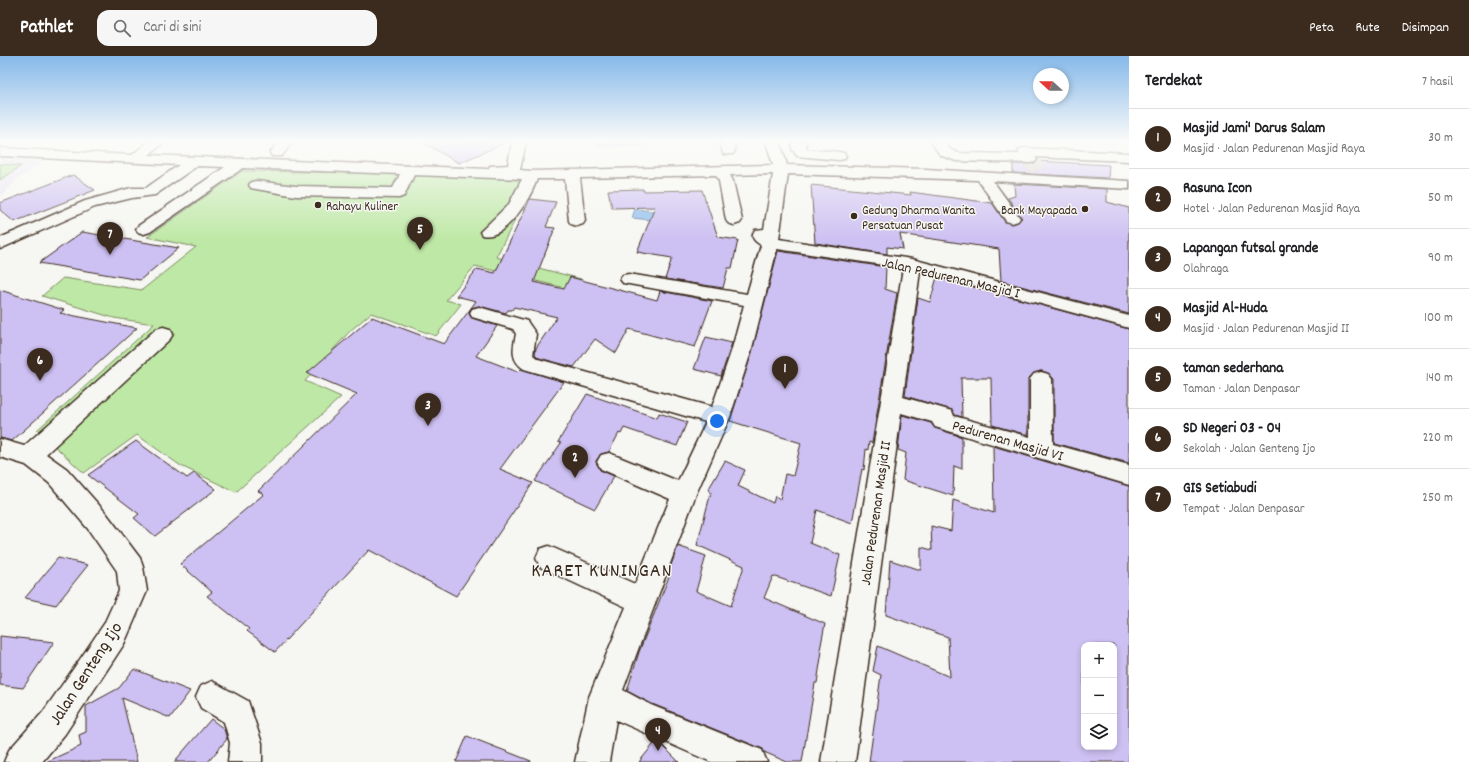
<!DOCTYPE html>
<html lang="id">
<head>
<meta charset="utf-8">
<style>
	body { margin:0; font-family:Dekko,sans-serif; background:#f6f6f6; color:#202124 }
	.controls { position:absolute; right:12px; bottom:12px; display:grid; overflow:hidden; border-radius:8px; box-shadow:0 2px 6px #0003 }
	.controls button { width:36px; height:36px; display:grid; place-items:center; padding:0; border:0; border-bottom:1px solid #e0e0e0; background:#fff; color:#202124; font:20px sans-serif }
	.compass { position:absolute; left:1033px; top:12px; width:36px; height:36px; border-radius:50%; background:#fff; box-shadow:0 2px 6px #0003; rotate:291deg }
	.you { position:absolute; left:717px; top:365px; width:14px; height:14px; margin:-10px; border:3px solid #fff; border-radius:50%; background:#1a73e8; box-shadow:0 0 0 6px #1a73e833 }
	.badge { display:grid; place-items:center; width:26px; height:26px; border-radius:50%; background:#3b2a1e; color:#fff; font-size:13px; font-weight:700 }
	.pin { position:absolute; translate:-50% -33px; filter:drop-shadow(0 1px 2px #0008) }
	.pin::after { content:''; position:absolute; top:21px; width:14px; height:12px; background:inherit; clip-path:polygon(0 0,100% 0,50% 100%) }
	.list { margin:0; padding:0; list-style:none }
	h2 { display:flex; justify-content:space-between; align-items:center; height:52px; margin:0; padding:0 16px; font-size:17px }
	h2 small { font-size:13px; font-weight:400; color:#757577 }
	.list li { display:grid; grid-template-columns:26px 1fr auto; gap:12px; align-items:center; box-sizing:border-box; height:60px; padding:0 16px; border-top:1px solid #e0e0e0 }
	.list b { display:block; font-size:15px; white-space:nowrap }
	.list p { margin:0; font-size:13px; white-space:nowrap; color:#757577 }
	.list em { font-size:13px; font-style:normal; color:#757577 }
	.icon { flex:none; width:22px; height:22px; fill:none; stroke:currentColor; stroke-width:2; stroke-linecap:round; stroke-linejoin:round }
	.map { position:relative; flex:none; width:1129px; height:706px; overflow:hidden }
	header { display:flex; align-items:center; gap:24px; box-sizing:border-box; height:56px; padding:0 20px; background:#3b2a1e; color:#fff }
	header strong { font-size:19px }
	nav { display:flex; gap:22px; margin-inline-start:auto; font-size:14px }
	.search { width:280px; height:36px; background:#f6f6f6; display:flex; align-items:center; gap:10px; box-sizing:border-box; padding:0 14px; border-radius:12px; color:#757577; font-size:15px }
	main { display:flex }
	aside { flex:1; background:#fff }
	.map>svg:first-child { display:block }
	.built { fill:#eae6f2 }
	.green { fill:#bee8a5; stroke:#7c8962 }
	.water { fill:#94c0ed; stroke:#70849a }
	.building { fill:#cdc0f2; stroke:#3b2a1e; fill-rule:evenodd }
	.lines { fill:none; stroke-linecap:round; stroke-linejoin:round }
	.minor-tunnel { stroke:#d1cdc8; stroke-width:15; stroke-dasharray:15 8; stroke-linecap:butt }
	.minor-casing { stroke:#3b2a1e; stroke-width:3 }
	.minor { fill:#f6f6f2; fill-rule:evenodd }
	.poi-dot { fill:#3b2a1e; stroke:#f6f6f2; stroke-width:1.5 }
	.labels { text-anchor:middle; stroke-width:3; stroke-linejoin:round; paint-order:stroke }
	.far-poi-label { font-size:13px; fill:#3b2a1e; stroke:#f6f6f2; text-anchor:start }
	.street-label { font-size:15px; fill:#3b2a1e; stroke:#f6f6f2 }
	.near-street-label { font-size:18px; fill:#3b2a1e; stroke:#f6f6f2 }
	.near-quarter-label { font-size:20px; letter-spacing:1px; fill:#3b2a1e; stroke:#f6f6f2 }
</style>
</head>
<body>
<header>
<strong>Pathlet</strong>
<div class="search"><svg class="icon" aria-label="search" viewBox="0 0 24 24"><circle cx="10" cy="10" r="6"/><path d="M15 15l6 6"/></svg>Cari di sini</div>
<nav><a>Peta</a><a>Rute</a><a>Disimpan</a></nav>
</header>
<main>
<div class="map">
<svg width="1129" height="706" viewBox="0 0 1129 706">
	<rect width="100%" height="100%" fill="#f6f6f2"/>
	<filter id="ink" filterUnits="userSpaceOnUse"><feTurbulence type="fractalNoise" baseFrequency=".025" numOctaves="2"/><feDisplacementMap in="SourceGraphic" scale="8" xChannelSelector="R" yChannelSelector="G"/><feConvolveMatrix kernelMatrix="1 2 1 2 8 2 1 2 1" color-interpolation-filters="sRGB"/></filter>
	<g filter="url(#ink)">
		<path class="built" d="M0,102L43,105L17,123L5,137L0,140Z"/>
		<path class="green" d="M0,108L21,110L0,124Z
			M242,115L529,120L513,168L496,201L581,223L573,234L475,210L446,244L461,248L436,280L371,257L350,275L305,325L341,341L236,436L181,410L137,379L84,417L37,374L154,268L114,262L42,240L63,222L142,234L196,191L147,181Z"/>
		<path class="water" d="M596,86H646V89L597,90Z
			M635,153L670,157L669,166L632,162Z"/>
		<path class="building" d="M422,86H507L459,107Z
			M1037,105L1109,109L1108,122L1013,117V108H1030Z
			M73,119L95,134L14,166L0,154V147Z
			M1014,128L1107,133V146L1129,152V258L1001,225L999,193L900,178L903,193L887,191V198L815,187L811,129L911,139L910,136L992,147L1005,166L1012,168L1018,166L1022,162L1008,142L1015,140Z
			M643,133V135L702,134L718,181L738,184L732,212H728L723,232L665,223L672,202L637,196L655,151L612,152L608,134Z
			M530,143L556,146L546,171L555,172L534,226L564,233L570,221L657,244L660,235L712,245L695,291L629,273L616,297L595,283L574,311L539,302L535,298L536,292L557,261L514,251L512,254H508L506,257L479,250L471,252L476,245L456,240L477,213L495,217Z
			M82,176L179,192L140,224L39,207Z
			M778,195L886,211L885,233L897,237L872,387L869,386L868,394L866,393L864,414L862,413L852,467L817,454L810,487L840,499L831,540L773,520L764,542L825,568L820,594L822,595L817,627H815L802,706H787L764,696L763,693L652,648L627,635L639,596L670,518L668,517L678,490L706,500L696,535L731,550L744,510L697,489L711,436L708,434L725,405L745,414L738,430L773,447L775,440L780,443L785,418L793,420L801,387L730,365L752,296Z
			M937,221L1129,273V407L1054,387V323L1048,317L1041,315L1034,317L1028,323V379L992,369L991,322H961L962,361L955,359L952,354L905,340L918,242L930,246Z
			M0,234L64,254L60,257L137,272L12,385L0,382Z
			M471,252L469,258L472,262L497,270L476,300L518,316L521,313L564,326L500,413L533,427L456,540L369,494L275,596L247,575L249,573L207,540L212,536L180,508L264,438L258,435L357,338L307,317L372,261L444,288Z
			M706,281L732,287L721,320L694,313Z
			M587,338L657,362L659,357L687,366L677,390L624,372L621,378L619,377L609,396L601,398L596,405L600,414L614,420L595,453L535,425L561,387L558,386Z
			M902,359L931,367L935,372L962,381V413L954,410L953,440L903,424L906,397L898,394Z
			M136,385L187,422L194,417L216,433L155,480L134,462L139,458L88,419Z
			M993,390L1129,430V706H869L881,619L873,615L878,590L950,621L948,581L886,559L890,504L921,514V491L932,494L931,470L951,475L953,444L994,457ZM1084,589H1114V691H1084Z
			M58,502L88,509L56,549L25,542Z
			M0,580L54,586L23,632L0,629Z
			M134,613L190,635L170,662L122,642L137,706H46L81,690L79,679L86,676V650L119,632Z
			M211,663L224,673L227,683L208,706H174Z
			M467,680L531,705V706H456Z
			M657,684L679,706H639Z"/>
		<g class="lines">
			<path class="minor-tunnel" d="M1030,103L1038,114"/>
			<g class="minor-casing">
				<path id="minor" d="M148,86H164L149,99L488,113L490,110L508,109L512,86H526L520,114L531,115L773,109L766,86H780L787,109L926,113L1129,125V133L993,125L1020,162L1018,165L1012,167L1006,165L978,124L788,118L779,183L912,203L1129,260V272L920,215L903,341L952,355L954,360L1030,381V323L1034,318L1041,316L1048,318L1052,323L1053,388L1129,409V429L935,371L932,366L901,357L855,706H821L903,212L777,193L751,296L730,361L696,438L623,634L651,649L762,694L767,706H711L616,664L609,706H575L589,641L626,551L540,511L536,502L540,493L549,490L635,528L670,443L601,413L597,406L601,399L609,397L678,425L706,366L524,313C510,304 513,292 516,278L513,273L472,261L470,257L472,253L479,251L527,265L536,278L533,299L538,303L712,351L731,296L744,249L629,228L623,227L620,223L623,219L629,218L747,238L761,189C754,185 750,181 755,174L764,173L773,118L730,119L733,125L742,164L740,167L734,169L728,167L726,164L719,125L716,119L580,122L585,165L583,168L577,170L571,168L569,165L565,123H537C531,142 505,185 482,179L480,176L509,148L522,123L414,119L404,140L399,142L296,140L256,133L251,132L249,129L251,126L256,125L296,130L393,132L400,118L243,112L150,176L144,178L138,176L136,173L138,170L225,111L197,110L155,139L132,142L95,151L0,193V182L85,145L131,132H146L179,109L0,100V92L132,99Z
					M278,86H292L282,100H272L270,97Z
					M720,86H734L735,95L733,98H723Z
					M792,86H806V93L839,96L844,97L846,100L844,103L839,104L797,100L792,93Z
					M931,86H945L950,93L958,97L1020,98L1018,96L1020,93L1025,92L1129,97V105L1035,101L1037,103L1035,106L1030,107L956,105L940,99Z
					M163,271L170,273L173,278L170,283L46,398L67,413L106,457L140,502L143,511L147,535L124,588L65,678L42,706H4L9,694L43,656L76,609L104,568L119,535L117,515L88,473L49,427L26,409L0,401V383L24,390L156,273Z
					M212,625L248,645L262,687V706H228L230,687L224,666L201,652L196,641L201,630Z"/>
			</g>
			<use href="#minor" class="minor"/>
		</g>
	</g>
	<linearGradient id="sky" x2="0" y2="1"><stop stop-color="#86b9ea"/><stop offset="0.46" stop-color="#fbfbf9"/><stop offset="1" stop-color="#fbfbf9" stop-opacity="0"/></linearGradient>
	<rect width="1129" height="185" fill="url(#sky)"/>
	<g class="poi-dot">
		<circle cx="318" cy="149" r="4"/>
		<circle cx="1085" cy="153" r="4"/>
		<circle cx="854" cy="160" r="4"/>
	</g>
	<g class="labels">
		<g class="far-poi-label">
			<text x="326" y="154">Rahayu Kuliner</text>
			<text x="862" y="158">Gedung Dharma Wanita<tspan x="862" dy="15">Persatuan Pusat</tspan></text>
			<text x="1077" y="158" text-anchor="end">Bank Mayapada</text>
		</g>
		<g class="street-label">
			<text transform="translate(951 221) rotate(13)" y="5">Jalan Pedurenan Masjid I</text>
			<text transform="translate(1008 384) rotate(16)" y="5">Pedurenan Masjid VI</text>
			<text transform="translate(875 457) rotate(-82)" y="5">Jalan Pedurenan Masjid II</text>
		</g>
		<g class="near-street-label">
			<text transform="translate(85 617) rotate(-57)" y="6">Jalan Genteng Ijo</text>
		</g>
		<g class="near-quarter-label">
			<text x="602" y="520">KARET KUNINGAN</text>
		</g>
	</g>
</svg>
<div class="controls">
<button>+</button>
<button>−</button>
<button><svg class="icon" aria-label="layers" viewBox="0 0 24 24"><path d="M12 4l9 5-9 5-9-5zM3 14l9 5 9-5"/></svg></button>
</div>
<svg class="compass" viewBox="-18 -18 36 36"><path d="M0-13l5 13h-10z" fill="#e53935"/><path d="M0 13l5-13h-10z" fill="#757577"/></svg>
<div class="you"></div>
<div class="pin badge" style="left:785px;top:333px">1</div>
<div class="pin badge" style="left:575px;top:422px">2</div>
<div class="pin badge" style="left:428px;top:370px">3</div>
<div class="pin badge" style="left:658px;top:695px">4</div>
<div class="pin badge" style="left:420px;top:194px">5</div>
<div class="pin badge" style="left:40px;top:325px">6</div>
<div class="pin badge" style="left:110px;top:199px">7</div>
</div>
<aside>
<h2>Terdekat<small>7 hasil</small></h2>
<ul class="list">
<li><span class="badge">1</span><div><b>Masjid Jami' Darus Salam</b><p>Masjid · Jalan Pedurenan Masjid Raya</p></div><em>30 m</em></li>
<li><span class="badge">2</span><div><b>Rasuna Icon</b><p>Hotel · Jalan Pedurenan Masjid Raya</p></div><em>50 m</em></li>
<li><span class="badge">3</span><div><b>Lapangan futsal grande</b><p>Olahraga</p></div><em>90 m</em></li>
<li><span class="badge">4</span><div><b>Masjid Al-Huda</b><p>Masjid · Jalan Pedurenan Masjid II</p></div><em>100 m</em></li>
<li><span class="badge">5</span><div><b>taman sederhana</b><p>Taman · Jalan Denpasar</p></div><em>140 m</em></li>
<li><span class="badge">6</span><div><b>SD Negeri 03 - 04</b><p>Sekolah · Jalan Genteng Ijo</p></div><em>220 m</em></li>
<li><span class="badge">7</span><div><b>GIS Setiabudi</b><p>Tempat · Jalan Denpasar</p></div><em>250 m</em></li>
</ul>
</aside>
</main>
</body>
</html>
